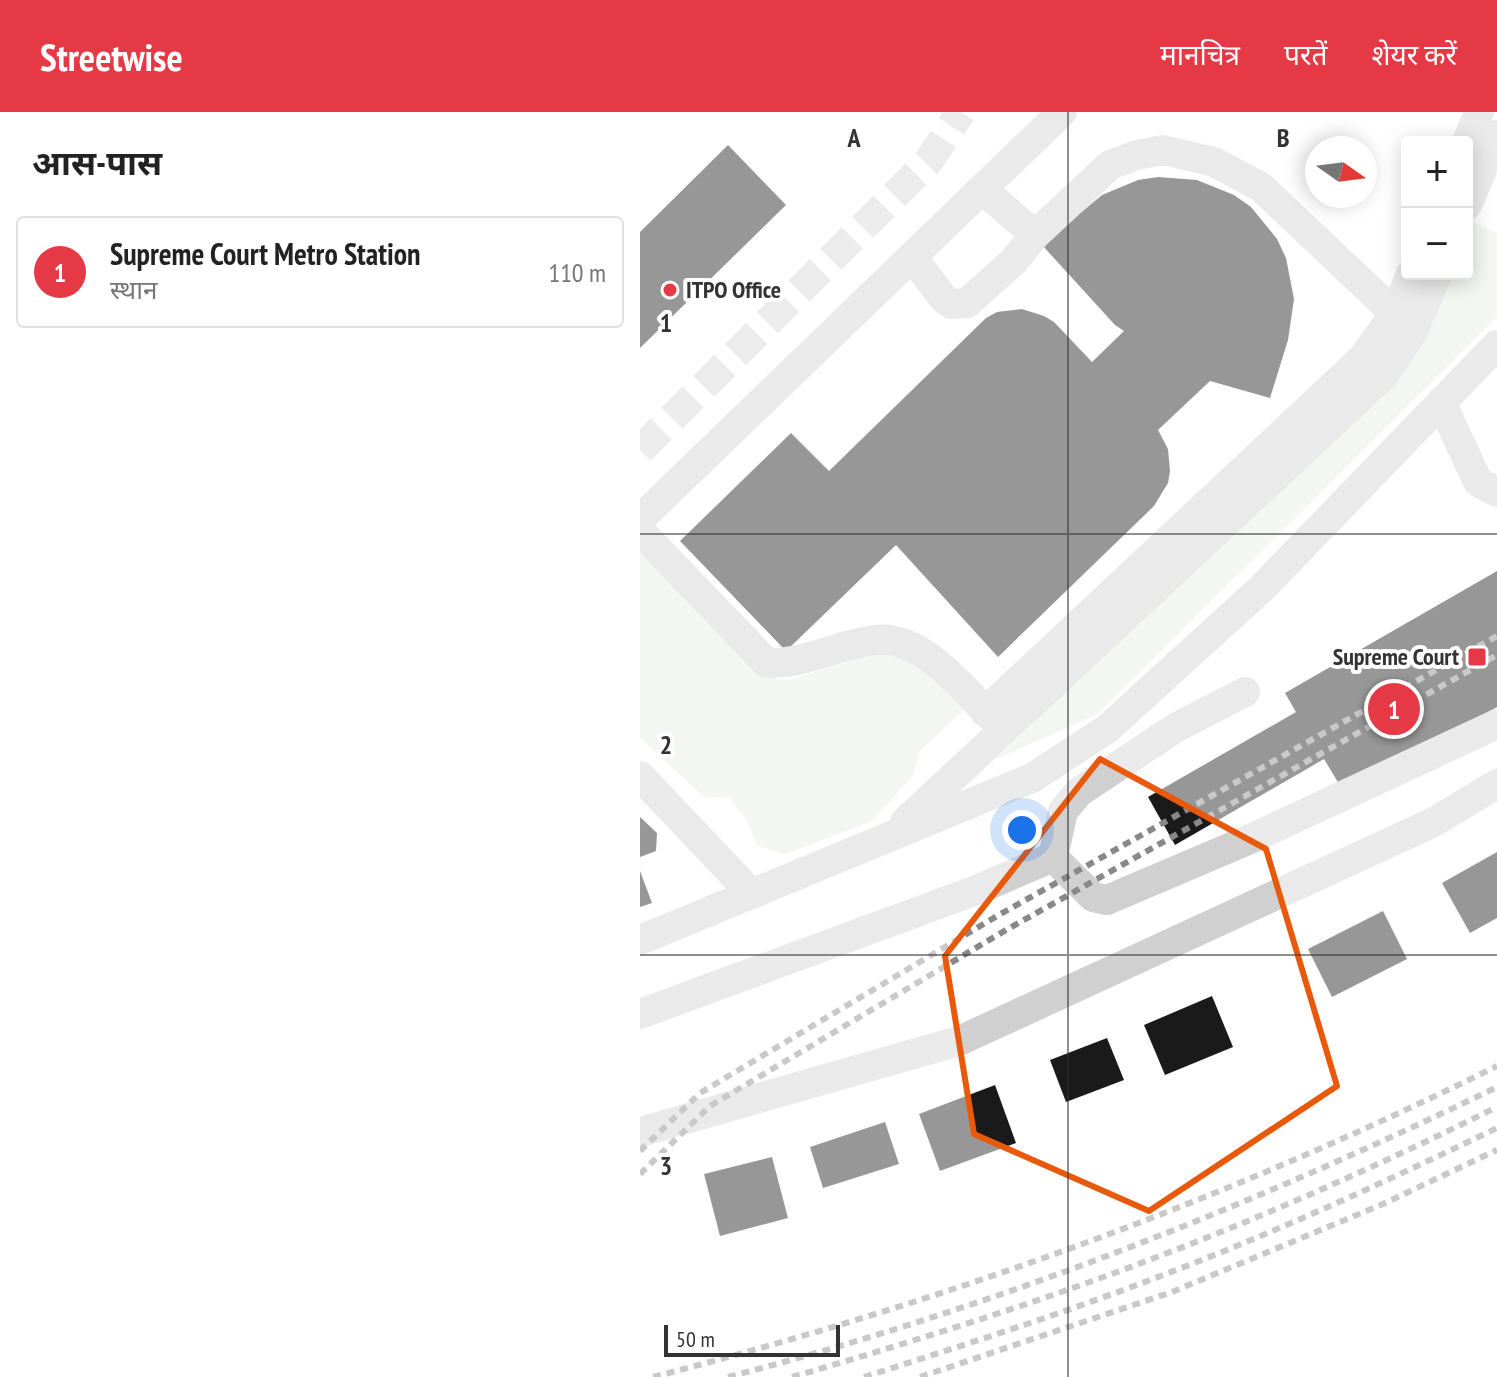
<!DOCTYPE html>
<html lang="hi">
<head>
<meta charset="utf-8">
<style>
	body { margin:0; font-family:"PT Sans Narrow","Noto Sans Devanagari",sans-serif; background:#f6f6f6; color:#222 }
	.controls { position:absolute; right:24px; top:24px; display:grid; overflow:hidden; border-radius:8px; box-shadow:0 4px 20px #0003 }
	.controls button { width:72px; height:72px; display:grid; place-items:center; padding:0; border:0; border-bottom:2px solid #e0e0e0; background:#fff; color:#222; font:40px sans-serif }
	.compass { position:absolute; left:665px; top:24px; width:72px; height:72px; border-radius:50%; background:#fff; box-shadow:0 4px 20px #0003; rotate:104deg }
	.scale { position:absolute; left:24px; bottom:20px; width:176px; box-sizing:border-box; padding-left:8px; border:4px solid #333; border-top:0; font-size:22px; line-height:28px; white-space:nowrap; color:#333; -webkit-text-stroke:6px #fff; paint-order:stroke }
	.you { position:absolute; left:382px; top:718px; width:28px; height:28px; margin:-20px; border:6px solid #fff; border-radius:50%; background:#1a73e8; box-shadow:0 0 0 12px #1a73e833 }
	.badge { display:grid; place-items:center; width:52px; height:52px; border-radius:50%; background:#e63946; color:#fff; font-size:26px; font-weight:700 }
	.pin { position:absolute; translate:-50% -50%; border:4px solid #fff; box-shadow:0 2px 8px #0006 }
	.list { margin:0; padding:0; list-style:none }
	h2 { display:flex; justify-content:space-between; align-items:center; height:104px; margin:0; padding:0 32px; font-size:34px }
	h2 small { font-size:26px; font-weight:400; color:#767676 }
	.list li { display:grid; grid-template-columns:52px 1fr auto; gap:24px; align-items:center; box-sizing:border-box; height:112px; margin:0 16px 16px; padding:0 16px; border:2px solid #e0e0e0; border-radius:8px }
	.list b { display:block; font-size:30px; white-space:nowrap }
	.list p { margin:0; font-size:26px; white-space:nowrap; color:#767676 }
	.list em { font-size:26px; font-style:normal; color:#767676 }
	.map { position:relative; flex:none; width:857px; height:1265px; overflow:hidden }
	header { display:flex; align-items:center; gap:48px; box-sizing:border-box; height:112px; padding:0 40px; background:#e63946; color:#fff }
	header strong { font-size:38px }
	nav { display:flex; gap:44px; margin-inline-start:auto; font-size:28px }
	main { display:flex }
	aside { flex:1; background:#fff }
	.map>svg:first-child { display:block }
	.green { fill:#e6ecdf }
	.building { fill:#1a1a1a }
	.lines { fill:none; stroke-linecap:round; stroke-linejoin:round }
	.minor-tunnel { stroke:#d6d6d6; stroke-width:30; stroke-dasharray:30 15; stroke-linecap:butt }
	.minor { stroke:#d0d0d0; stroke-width:30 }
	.rail { stroke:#888; stroke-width:6; stroke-dasharray:8 6; stroke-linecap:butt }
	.marked { fill:none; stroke:#e8590c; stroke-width:6; stroke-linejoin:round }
	.grid { fill:none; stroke:#333; stroke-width:2; stroke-opacity:0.55 }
	.poi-dot { fill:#e63946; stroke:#fff; stroke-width:3 }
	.labels { text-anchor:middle; stroke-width:8; stroke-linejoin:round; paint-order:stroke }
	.poi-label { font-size:24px; font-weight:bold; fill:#333; stroke:#fff; text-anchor:start }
	.grid-label { font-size:26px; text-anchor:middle; font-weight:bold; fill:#333; stroke:#fff; stroke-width:8; stroke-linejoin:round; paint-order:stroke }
</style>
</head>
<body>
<header>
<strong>Streetwise</strong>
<nav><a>मानचित्र</a><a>परतें</a><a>शेयर करें</a></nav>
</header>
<main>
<aside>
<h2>आस-पास<small></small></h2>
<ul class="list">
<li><span class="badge">1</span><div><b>Supreme Court Metro Station</b><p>स्थान</p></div><em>110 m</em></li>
</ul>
</aside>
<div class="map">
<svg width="857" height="1265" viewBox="0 0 857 1265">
	<rect width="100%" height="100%" fill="#fff"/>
	<path class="green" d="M833,110L857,121V205L458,602L356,647L770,248L810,162H827V124Z
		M0,440L121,564L149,568L248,538L263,541L326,596L280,639L272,665L232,709L144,743L117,733L106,707L89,685L65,686L0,626Z"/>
	<path class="building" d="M88,33L146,93L0,236V120Z
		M518,65L557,68L594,83L611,95L637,127L646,146L654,187L648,228L630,286L570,269L518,318L528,337L530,359L528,371L514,394L358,545L256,433L146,539L40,429L151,321L189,359L346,206L357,200L382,197L404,204L414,210L452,250L484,219L475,213L402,133L462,83L498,68Z
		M857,459V595L705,682L684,647L535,733L508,685L656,600L645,581Z
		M0,705L17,721L16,739L0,745Z
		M857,740V806L830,821L802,771Z
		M0,759L12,791L0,795Z
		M743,799L767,847L692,885L668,837Z
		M572,884L593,935L525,963L504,913Z
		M467,926L484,968L426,990L410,948Z
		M355,973L376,1031L300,1059L279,1002Z
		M245,1010L259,1052L183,1076L170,1035Z
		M132,1045L148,1106L80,1124L64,1062Z"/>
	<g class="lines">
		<path class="minor-tunnel" d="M0,338L288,50L321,0"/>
		<path class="minor" d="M827,30L839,0
			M827,93L857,23
			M395,123L470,53L497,43L523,38L574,50L621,75L768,214
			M272,145L304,187L312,192L327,191L374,149L395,123L342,77
			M801,290L838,370L857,380
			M0,407L422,0
			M0,419L127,551C167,552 198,532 236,528C284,522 329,584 360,614
			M345,600L723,246L755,201L771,162
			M0,664L112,782
			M265,710L744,263L773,219L797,162
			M413,745L453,785L467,788L608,728L857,612
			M413,745L423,699L439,680L537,615L605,580
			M0,828L392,666L467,617L621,477L857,233
			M0,902L334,779L413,745
			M0,1020L319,929L794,710L857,672"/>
		<path class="rail" d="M0,1039L60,981L357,804L857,524
			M0,1062L70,994L366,818L857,543
			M13,1265C305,1190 587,1088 857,954
			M88,1265C354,1196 610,1095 857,975
			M152,1265C275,1229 397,1191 517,1145C633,1101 746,1050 857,995
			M224,1265C324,1233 425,1201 523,1163C637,1120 747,1069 857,1016
			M280,1265L532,1180L743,1092L857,1038"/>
	</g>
	<path d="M0 0H857V1265H0ZM460,647L626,737L697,974L509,1099L334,1022L305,844Z" fill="#fff" fill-opacity=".55" fill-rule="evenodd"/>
	<path class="marked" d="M460,647L626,737L697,974L509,1099L334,1022L305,844Z"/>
	<path class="grid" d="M428,0V1265M0,422H857M0,843H857"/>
	<g class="poi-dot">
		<circle cx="30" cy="178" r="8"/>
		<rect x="827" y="535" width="20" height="20" rx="4"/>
	</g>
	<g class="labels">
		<g class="poi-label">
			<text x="46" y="186">ITPO Office</text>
			<text x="819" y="553" text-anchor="end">Supreme Court</text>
		</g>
	</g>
	<g class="grid-label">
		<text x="214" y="35">A</text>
		<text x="643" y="35">B</text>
		<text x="26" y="220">1</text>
		<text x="26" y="642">2</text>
		<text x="26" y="1063">3</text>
	</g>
</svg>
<div class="controls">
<button>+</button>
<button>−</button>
</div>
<svg class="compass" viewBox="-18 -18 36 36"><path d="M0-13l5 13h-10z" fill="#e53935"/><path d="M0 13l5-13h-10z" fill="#767676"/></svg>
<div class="scale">50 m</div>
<div class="you"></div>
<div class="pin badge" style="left:754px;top:597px">1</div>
</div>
</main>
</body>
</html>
